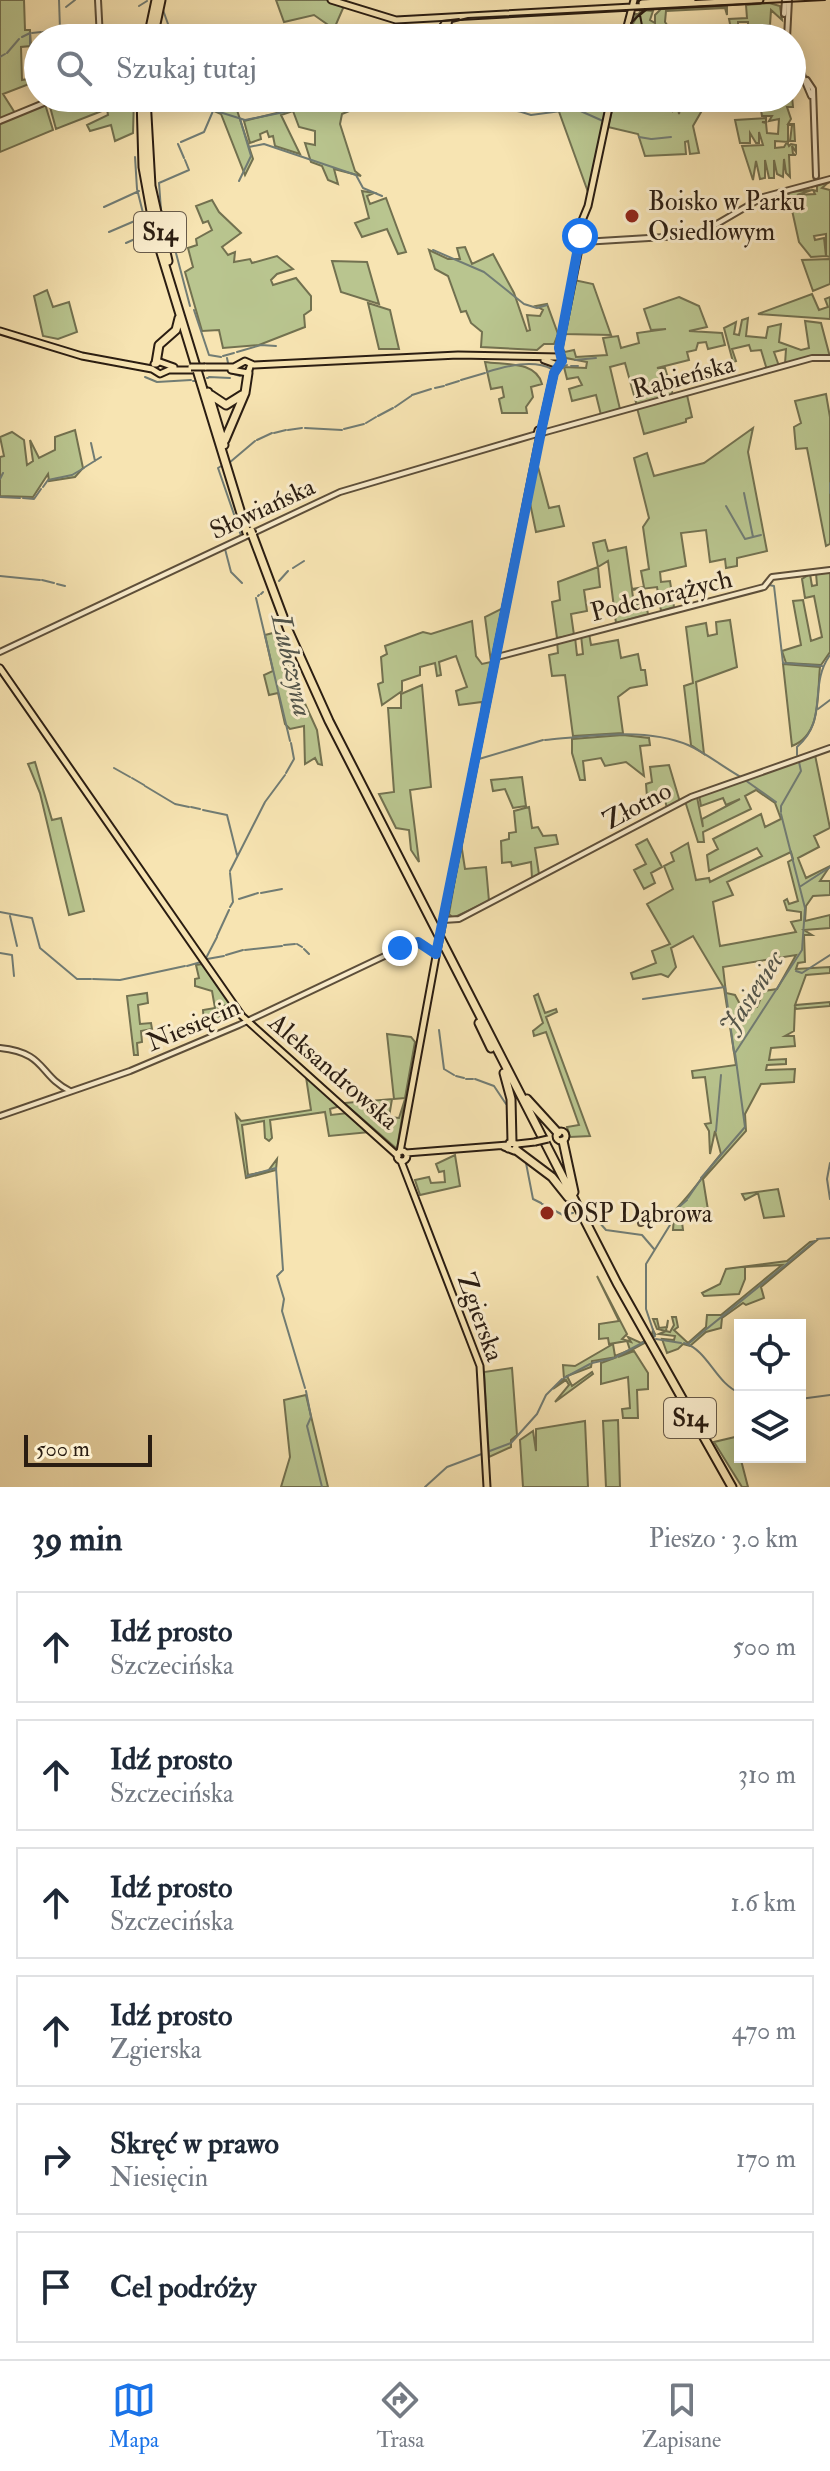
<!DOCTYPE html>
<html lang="pl">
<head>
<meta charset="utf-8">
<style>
	body { margin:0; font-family:"IM FELL Double Pica",serif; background:#f2f2f3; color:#1f2937 }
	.controls { position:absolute; right:24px; bottom:24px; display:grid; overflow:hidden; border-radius:0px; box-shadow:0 4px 20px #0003 }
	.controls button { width:72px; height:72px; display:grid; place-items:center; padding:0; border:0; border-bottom:2px solid #e0e1e3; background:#fff; color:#1f2937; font:40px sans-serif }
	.scale { position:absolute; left:24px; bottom:20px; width:128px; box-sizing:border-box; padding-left:8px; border:4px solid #2a1d12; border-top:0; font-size:22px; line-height:28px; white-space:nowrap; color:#2a1d12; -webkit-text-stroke:6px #faedcd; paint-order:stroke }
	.stop { position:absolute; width:24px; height:24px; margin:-18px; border:6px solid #1a73e8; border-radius:50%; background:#fff }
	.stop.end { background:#1a73e8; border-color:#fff; box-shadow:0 2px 8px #0008 }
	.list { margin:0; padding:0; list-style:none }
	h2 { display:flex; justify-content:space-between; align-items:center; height:104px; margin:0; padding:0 32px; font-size:34px }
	h2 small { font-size:26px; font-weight:400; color:#747a83 }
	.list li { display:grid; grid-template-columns:52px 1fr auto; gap:24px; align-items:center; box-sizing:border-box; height:112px; margin:0 16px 16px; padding:0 16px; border:2px solid #e0e1e3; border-radius:0px }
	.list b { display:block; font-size:30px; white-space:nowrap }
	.list p { margin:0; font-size:26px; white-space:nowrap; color:#747a83 }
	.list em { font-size:26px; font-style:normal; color:#747a83 }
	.icon { flex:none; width:44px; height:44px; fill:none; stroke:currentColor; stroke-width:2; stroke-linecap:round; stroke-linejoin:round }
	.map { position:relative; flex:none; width:830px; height:1487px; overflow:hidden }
	.search { position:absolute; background:#fff; box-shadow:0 4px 20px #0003; left:24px; right:24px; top:24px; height:88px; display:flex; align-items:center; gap:20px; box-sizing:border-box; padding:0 28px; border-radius:44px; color:#747a83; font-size:30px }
	.sheet { height:872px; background:#fff }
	nav { display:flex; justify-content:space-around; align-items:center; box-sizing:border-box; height:112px; border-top:2px solid #e0e1e3; background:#fff; font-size:22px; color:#747a83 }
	nav a { display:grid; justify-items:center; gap:4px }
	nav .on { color:#1a73e8 }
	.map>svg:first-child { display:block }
	.green { fill:#b9c58f; stroke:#727150; stroke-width:2; fill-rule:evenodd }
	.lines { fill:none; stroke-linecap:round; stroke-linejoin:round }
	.stream { stroke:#717c74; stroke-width:2 }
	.minor-casing { stroke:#5d4f3a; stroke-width:8 }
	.major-casing { stroke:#2a1d12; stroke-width:9 }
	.highway-casing { stroke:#2a1d12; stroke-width:11 }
	.minor { stroke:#faedcd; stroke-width:4 }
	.major { stroke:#f7e4b2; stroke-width:5 }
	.highway { stroke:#f7e4b2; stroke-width:7 }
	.tram { stroke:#2a1d12; stroke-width:2 }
	.major-bridge-casing { stroke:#2a1d12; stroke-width:9; stroke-linecap:butt }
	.highway-bridge-casing { stroke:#2a1d12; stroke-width:11; stroke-linecap:butt }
	.major-bridge { stroke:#f7e4b2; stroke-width:5 }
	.highway-bridge { stroke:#f7e4b2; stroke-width:7 }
	.route { stroke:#1a73e8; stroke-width:10 }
	.poi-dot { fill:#8f2418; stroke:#faedcd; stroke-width:3 }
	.labels { text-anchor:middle; stroke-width:6; stroke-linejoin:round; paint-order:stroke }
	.shield { fill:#faedcd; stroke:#685b4a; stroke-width:2 }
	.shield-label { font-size:24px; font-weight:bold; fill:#2a1d12 }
	.poi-label { font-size:26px; fill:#2a1d12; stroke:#faedcd; text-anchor:start }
	.street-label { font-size:26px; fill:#2a1d12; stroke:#faedcd }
	.water-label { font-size:28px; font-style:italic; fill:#53554b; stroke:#faedcd }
</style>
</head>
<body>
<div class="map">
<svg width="830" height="1487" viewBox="0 0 830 1487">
	<rect width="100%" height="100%" fill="#f7e4b2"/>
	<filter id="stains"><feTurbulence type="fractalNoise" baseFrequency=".0025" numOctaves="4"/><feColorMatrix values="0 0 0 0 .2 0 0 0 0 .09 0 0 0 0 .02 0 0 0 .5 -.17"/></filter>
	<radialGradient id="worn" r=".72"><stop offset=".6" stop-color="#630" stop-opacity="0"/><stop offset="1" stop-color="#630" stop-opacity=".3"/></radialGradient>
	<path class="green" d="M0,0H24L25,30H30L31,46L21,47L22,80L38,77L37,81L3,94L15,113L0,119Z
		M276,0H329L344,6L334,29L314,15L284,22Z
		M769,3L780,6L782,20L771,10L770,25L762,26L759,31L748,28V22H738V28L731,29L729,19L747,18L746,5Z
		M727,6V15L725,8L666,11L665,22L671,30L667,29V38H646L645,35L636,38L628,34L632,15L634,14H637L630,29L635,34L632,25L641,10L653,11L650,20L655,23V15L661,9Z
		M792,96L793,107H787L791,119L788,124H794L795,141H790L792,125H788V142L775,141V148L784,147L787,142L789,146L791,144L796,145V152L792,146L793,154L796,155H789L790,177L786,173L784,159L783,177L777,174L774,160V178H769L765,160V178L760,179L756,161L753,180L742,146L763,145L759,132V143H756L750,133V143H740L735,120L766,118V122H762L766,123L767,133L778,134L779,119L769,121L772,116H762L759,98Z
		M61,98H134L133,133L115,141L111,125L90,131L87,125L108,115L107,109L56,129L49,103Z
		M221,98H233L253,159L245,175L221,114L214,111Z
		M300,98H333L335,104L355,98L354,109L342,114L340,124L355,171L361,176L334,169L338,184L328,180L322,166L311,162L305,143L315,145V131L299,127L293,111L281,115L300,154L275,146L273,136L269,137L267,131L260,134L261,139L250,143L244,121L293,109L290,101Z
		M572,98H609L588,192L558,109L520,111L528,103L567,104Z
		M639,98H673V111L678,108L679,114L682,98H716L704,107L693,126L699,153L690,154L688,141L685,142L686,154L645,156L638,134L608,127L614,102L632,103Z
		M45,104L53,130L0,152V123Z
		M830,181L822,188L830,190V257L826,256V234L814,236L815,240L824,238L826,256L811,257L799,242L788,192L812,190L797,195L815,194L813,190L817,191V186L814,185Z
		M362,191L374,193L367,196L370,204L386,198L406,252L398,254L387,229L362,237L355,223L369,218Z
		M212,200L219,212L241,233L222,247L228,255L235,252L234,262L250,259L252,263L277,256L293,269L277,274L271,280L273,285L296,278L311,296V310L304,315L305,327L259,345L223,348L219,330L202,331L185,272L193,267L188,248L197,245L196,239L212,230L208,221L203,223L196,206Z
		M465,247L472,264L493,254L514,293L527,331L530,330L527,315L540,316L543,310L536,306L547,304L558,334L554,344H544L537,350L481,347L482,332L471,323L466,311L461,312L448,276L435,269L429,250L448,259H460L457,248Z
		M830,259V284L813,291L802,260Z
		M332,261L367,262L379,304L341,292Z
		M574,280L593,284L611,335L564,334Z
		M47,290L53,307L69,302L77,332L58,339L43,336L34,296Z
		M812,294L819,310L828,307L825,299L830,297V319L758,314Z
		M679,297L699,306L707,327L689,331L722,333L725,345L708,349L706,342L698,343L696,350L687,352L689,360L657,368H665L673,395L637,406L625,363L610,367L620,409L601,415L596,395L572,401L569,389L582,385L578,377L567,379L564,367L586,368L587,362L566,358L562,348L565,352L574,350L576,357L607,355L603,338L618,336L621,348L639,343L637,333L666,329L651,330L644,309Z
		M368,303L390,310L399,349H379Z
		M748,318L746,336L766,338L768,327L781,324L779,342L801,350L809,348L805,321L821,323L830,357L817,356L785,364L786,349L774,352L779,366L767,370L761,350L751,351L749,345L732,349L736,361L733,362L724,328L736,322L734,334L739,335L742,320Z
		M485,362C506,365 536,361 542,384L531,387L533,397L526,407L527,413H502L499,399L504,397L502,387L491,389Z
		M826,394L830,417V544L826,546L807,448L796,449L794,427L801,423L795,401Z
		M687,395L692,417L686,419V422L644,434L637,408Z
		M753,428L748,452L767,551L737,558V566L726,568L725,559L710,562L706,530L681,533L686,566L660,572L661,582L670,581L674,607L661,611L657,587L632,590L634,605L646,604L648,614L616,623L608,561L598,567L600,587L584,590L587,611L571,614L574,635L557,638L552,602L560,600L558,582L598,567L593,543L605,540L608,551L626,547L632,589L644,587L641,571L649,569L643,527L649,518L634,458L647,453L654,476L704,463Z
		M75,430L83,468L75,477L49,481L48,474L33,497L0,496V457L4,456L0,437L12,432L24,440L27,465L33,461L30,440L39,458L55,450V437Z
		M537,463L549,508L559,506L564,526L536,532L530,503Z
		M830,571V652L821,665L786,663L782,651L801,645L793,601L803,600L811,641L822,637L814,596L805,598L802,579L810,574L812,586L817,585L816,573Z
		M505,607L481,717L482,702L459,705L456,691L467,687L456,656L439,662L441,675L437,676L435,663L420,667V675L402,681V691L382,705L378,684L383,682L381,657L387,654L385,646L423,632L431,634L472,621L476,656L482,664L491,662L485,617Z
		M730,620L737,667L696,682L704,754L691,745L684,686L693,683L686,627L706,623L708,636L717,634L716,622Z
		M273,633L317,730L322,765L318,764L315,758L305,764L304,726L290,729L285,724L278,693L269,695L264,675L273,671L265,635Z
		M589,633L591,645L618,640L621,658L638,654L641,670H645L647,685L630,688L618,697L623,733L573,736L565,675L552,676L549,655L558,653L557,641L575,637L577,655L583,654L581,635Z
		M783,664L820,667C817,694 822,735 792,746Z
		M422,685L431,787L410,790L419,862L411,850L409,830L396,828L379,794L394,792L388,708H401V694Z
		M623,735L649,738L650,745L640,746L644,776L626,762L605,766L601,758L583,761L585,780H580L572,753V739Z
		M815,755L830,828L814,836L819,847L798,858L806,878L830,866L820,881H830V895L813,896L806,906L805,921L830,915V928L804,930L812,935H804L805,962L798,963L796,969L830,967V973L806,975L795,1005L830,1002V1006L796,1009L795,1006L794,1031L785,1036H794L795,1046L771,1048L769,1060L786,1059V1064L767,1065L766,1070L795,1069L794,1082L761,1084L745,1114L746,1131L703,1179L708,1210L681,1214L683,1230H673L674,1217L680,1215L671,1216L672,1213C691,1195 704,1174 721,1154L715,1131L710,1154L709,1131L705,1124L711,1123L705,1077L693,1078L692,1071L736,1065L724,988L693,936L671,948L676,967L668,977L661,974L633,979L631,973L656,963L652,951L670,944L647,904L673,889L664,866L674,861L671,853L688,843L696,880L709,878L710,882L762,856L757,848L709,871L707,855L718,849L713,839L761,814L765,827L781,819L775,803L756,790L745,796L751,809L703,832L704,842H698L685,801L697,797L703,827L702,819L740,799L726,805L723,798L701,806L699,795ZM791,852L793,859L788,862L798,901L789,904L787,899L784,901L787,910L801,912V920L791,922L796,932L720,946L713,902L733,895L727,882ZM796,955L777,989L764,991L757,1007L741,1006L735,995L726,993L723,967Z
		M35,762L52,820L61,818L84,911L69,915L40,793L28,764Z
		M669,765L680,802L667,809L664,794L647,797L646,784L652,782L650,767Z
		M522,777L526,806L513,808L505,789L493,791L491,780Z
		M529,807L532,828L538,827L543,836L556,835L558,844L535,848L539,874L532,878L531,862L512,866L511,862L502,863L501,841L509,839V833L516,832L514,811Z
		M647,839L662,867L651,873L655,883L644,889L634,870L646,864L636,845Z
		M461,843L465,869L486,867L489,901L453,918L449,914Z
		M202,964L231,1004L218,1007L220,1021L204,1023L203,1010L215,1008L212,991L195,986V979L199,978L196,965Z
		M147,993L148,1003L138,1005L140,1024L151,1023L152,1029L141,1031L142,1042L137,1043L138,1055H134L127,996Z
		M538,994L545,1013L556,1009L557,1012L546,1017L590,1136L570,1137L567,1127L579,1125L546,1032L534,1036L533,1031L543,1023L534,996Z
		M387,1034L411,1037L415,1042L405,1098L394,1099Z
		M306,1077L340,1106L330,1109L331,1115L348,1113L370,1132L329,1136L325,1112L270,1120L272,1138L269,1141L265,1138L264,1121L242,1125L248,1175L268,1171L277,1159L276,1170L246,1178L236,1115L241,1121L311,1110Z
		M392,1099L389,1117L399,1118L405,1099L397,1149L344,1103Z
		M455,1155L460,1186L420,1195L415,1180L429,1177L431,1183L445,1182L444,1171L439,1172L436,1164Z
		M778,1189L784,1216L764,1218L758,1193L745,1200L742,1194Z
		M816,1241L761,1287L764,1298L746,1305L743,1303L722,1318L721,1328L706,1332L690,1346L683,1344L678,1349L667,1353L662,1339L674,1340L675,1336L659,1334L666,1331L657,1329L653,1319H657L659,1328L667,1327L668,1320L666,1331L670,1332L674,1325L672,1317H676L678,1327L674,1330L688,1343L706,1327L707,1315H721L782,1265L745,1267V1279L739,1294L704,1296L702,1293L720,1284L726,1269L787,1261L810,1242Z
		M597,1276L627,1334L622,1339L631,1342L628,1337L641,1343L651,1338L653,1330L655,1334L652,1339L618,1357L634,1351L648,1373V1389L637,1390L638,1418H623L622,1409L630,1408L628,1377L601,1384V1363L617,1357L592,1361L591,1367L567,1376L572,1386L592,1372L593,1374L555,1402L569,1385L566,1380L553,1389L564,1379L563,1365L575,1366L613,1344L615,1356L630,1350L627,1341L609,1344L608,1338L599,1339V1324L619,1321Z
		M512,1368L517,1435L511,1440V1447L489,1457L484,1372Z
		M306,1395L328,1487H281L290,1457L284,1400Z
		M618,1420L620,1487H606L603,1421Z
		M585,1421L588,1487H523L520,1440L533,1431L536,1451V1429Z
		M735,1437L748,1487H742L714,1442Z"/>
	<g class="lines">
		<path class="stream" d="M139,6L147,1
			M66,7L75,0
			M163,10L173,38
			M43,32L60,29L59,0
			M32,33L41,32
			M22,37L30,33V46
			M7,53L19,39
			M0,57L5,54
			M198,98L210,108
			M477,98L531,115L576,109L603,121
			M699,109L711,98
			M213,110L245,120L334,102L393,98
			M639,137L651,139
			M652,139L671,137
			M181,142L204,132L213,111
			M178,144L184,158
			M249,147L264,144L356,175L363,188L382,196
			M239,181L251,156L240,119
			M159,183L161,210L170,228
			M159,183L189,170L185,160
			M104,207L139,191
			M109,232L144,217
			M172,238L190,306
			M126,243L146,234L147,229L137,189L135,157
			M433,250L484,272L524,304L537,308L547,305
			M194,310L209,355L221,357
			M237,352L261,345L276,346
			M223,356L234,353
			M227,358L228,363
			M575,360L596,358
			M571,366H578
			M558,371L567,365
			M487,372C507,366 533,359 552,369
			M231,373L240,376
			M145,377L157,382L191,380
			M209,377L230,378
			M207,378H208
			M461,380L485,373
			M193,381H196
			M446,385L459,381
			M435,388L444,386
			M412,395L431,389
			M395,407L411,396
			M378,416L393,408
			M366,423L376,417
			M305,428L342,430
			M344,429L364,424
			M288,430L302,428
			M274,433L286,430
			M257,440L272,433
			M91,443L95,461
			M229,463L255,441
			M223,465L218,468L237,523
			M85,467L101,457
			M0,479L3,473
			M830,483V493
			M43,487L48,480L72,475L84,468
			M744,493L753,537L761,535
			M0,497L20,498
			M23,498L34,499L41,489
			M726,506L745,539L753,537
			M238,526L241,536
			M235,544L239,542
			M225,549L231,572L242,583
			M293,568L304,561
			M0,576L40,580
			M42,580L54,583
			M279,581L288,571
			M57,584L65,586
			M769,585L774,586L783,663L822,666
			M261,594L263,592
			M258,596L259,595
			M256,598L290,741
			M818,709L830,700
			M545,740C589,736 646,727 688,745C706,753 723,767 741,777
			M797,755V747C829,720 808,685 830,655
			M479,759L543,740
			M114,768L130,777
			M286,773L294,759L291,743
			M132,778L144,785
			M745,780L776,802
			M145,786L175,804L189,807
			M191,807L200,809
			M203,810L227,815L237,855
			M781,812V806L801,771L799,762
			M230,871L265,802L285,775
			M230,873L233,902L230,907
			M801,886L830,867
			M261,893L282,889
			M239,899L258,893
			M0,912L32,918L40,948L77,979H91
			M10,916L17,946
			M217,936L229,910
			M297,944L302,947
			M284,945L295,944
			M304,949L309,954
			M245,950L282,946
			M0,953L12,955L14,976
			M226,955L243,950
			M207,959L224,956
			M205,960L217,937
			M187,966L201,962
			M796,971L802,973L830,955
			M93,979L120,980L185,966
			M643,999L725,987L734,1052
			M439,1030L444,1069L454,1075
			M456,1076L464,1078
			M466,1079H473
			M475,1079L494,1086L506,1104
			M716,1131L721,1075
			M526,1163L533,1199L541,1203
			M830,1163L827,1179L830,1199
			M247,1176L276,1168L283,1270L277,1276L284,1299L282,1311L305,1388
			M701,1178L745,1127L735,1053L802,950L805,908L781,814
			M688,1198L701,1179
			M542,1204L563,1215L573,1213
			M583,1208L592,1211L597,1219
			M599,1222L606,1230L642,1235L654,1249
			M817,1239L830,1238
			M656,1339L681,1343
			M684,1343C708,1350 716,1384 740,1393
			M688,1344L815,1241
			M616,1357L655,1336L646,1309V1264L670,1225L672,1213L687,1200
			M592,1363L614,1358
			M564,1378L590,1364
			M306,1391L311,1417L307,1426L322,1487
			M800,1399L830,1395
			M425,1487L447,1467L511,1443L537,1414L546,1395L562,1379"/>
		<g class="minor-casing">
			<path id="minor" d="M98,0L100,38
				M784,14L785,0
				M787,38L789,0
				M792,51L811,96
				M807,80L813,89L816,176
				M0,121L56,98
				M583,242L698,235L763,197L830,179
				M542,433L812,358H830
				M0,652L340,492L537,434
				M497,657L764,587L772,577L830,570
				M443,920L459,919L691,797L830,748
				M0,1048C47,1053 38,1075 70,1091
				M0,1116L130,1071L239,1025L412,943L422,944L436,954
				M640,1214L641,1223"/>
		</g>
		<g class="major-casing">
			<path id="major" d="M331,0L396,20L760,0
				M642,3L692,0
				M624,38L634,0
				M576,248L574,240L588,206L611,98
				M0,331L82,356L152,369L160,374L169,370H192
				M544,360L558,365
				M154,364L160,362L174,367
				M205,367H234L245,361L254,365L458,355L560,357
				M231,370L248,373L251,364
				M538,430L542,431L541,435L537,434Z
				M541,431L554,373L562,361L559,348L580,244
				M0,668L242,1016L398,1156
				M441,931L540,435
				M556 1136a5 5 0 1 1 10 0a5 5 0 1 1-10 0Z
				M517,1144L535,1142
				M504,1147L514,1151L517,1144L509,1143L508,1149
				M397 1156a5 5 0 1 1 10 0a5 5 0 1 1-10 0Z
				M400,1152L437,951
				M406,1153L508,1145
				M401,1161L480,1366L487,1487"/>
		</g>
		<g class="highway-casing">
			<path id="highway" d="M148,38L156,0
				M153,38L161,0
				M141,98L143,167L155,233L247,533
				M146,98L151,186L168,261
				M156,363L159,345L176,330L179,318
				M208,392L224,445
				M211,395L226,405L242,395
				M225,440L245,393L248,373
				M252,534L288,630L329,721L617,1283L732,1487
				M479,1023L491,1048
				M504,1073L511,1099L512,1142
				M527,1099L558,1133
				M563,1141L574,1192
				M516,1150L552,1177L568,1197"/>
		</g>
		<use href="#minor" class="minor"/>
		<use href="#major" class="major"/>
		<use href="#highway" class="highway"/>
		<path class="tram" d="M645,9L631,23L634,33L643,31L640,15L646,10
			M436,38V30L442,21L459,19
			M449,38L452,22L468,18L825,0"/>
		<g class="major-bridge-casing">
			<path id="major-bridge" d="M191,367H205
				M437,951L441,931
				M535,1142L548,1139"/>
		</g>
		<g class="highway-bridge-casing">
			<path id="highway-bridge" d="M251,531L252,534"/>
		</g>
		<use href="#major-bridge" class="major-bridge"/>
		<use href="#highway-bridge" class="highway-bridge"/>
	</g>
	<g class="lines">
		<path class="route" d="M400,948L418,942L436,954L542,427L554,373L562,361L559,348L577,253L574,240L580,236"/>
	</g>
	<g class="poi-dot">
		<circle cx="632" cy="216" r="8"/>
		<circle cx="547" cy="1213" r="8"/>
	</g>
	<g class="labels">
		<g class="shield">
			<rect x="134" y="212" width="52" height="40" rx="6"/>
			<rect x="664" y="1398" width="52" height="40" rx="6"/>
		</g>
		<g class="shield-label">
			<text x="160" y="240">S14</text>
			<text x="690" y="1426">S14</text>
		</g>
		<g class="poi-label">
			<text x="648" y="210">Boisko w Parku<tspan x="648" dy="30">Osiedlowym</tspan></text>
			<text x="563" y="1222">OSP Dąbrowa</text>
		</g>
		<g class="street-label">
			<text transform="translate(683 376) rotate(-15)" y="9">Rąbieńska</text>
			<text transform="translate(262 508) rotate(-25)" y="9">Słowiańska</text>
			<text transform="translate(661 595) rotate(-14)" y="9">Podchorążych</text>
			<text transform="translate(637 805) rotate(-28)" y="9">Złotno</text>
			<text transform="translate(193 1024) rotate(-23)" y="9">Niesięcin</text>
			<text transform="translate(334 1071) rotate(41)" y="9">Aleksandrowska</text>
			<text transform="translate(481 1317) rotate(70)" y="9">Zgierska</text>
		</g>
		<g class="water-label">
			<text transform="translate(293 665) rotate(77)" y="10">Lubczyna</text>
			<text transform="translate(751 992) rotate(-57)" y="10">Jasieniec</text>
		</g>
	</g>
	<rect width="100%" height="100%" filter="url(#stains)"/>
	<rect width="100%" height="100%" fill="url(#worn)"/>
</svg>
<div class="controls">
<button><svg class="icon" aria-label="locate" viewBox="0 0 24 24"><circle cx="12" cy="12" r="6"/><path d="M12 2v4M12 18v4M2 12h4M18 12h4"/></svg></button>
<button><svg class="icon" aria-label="layers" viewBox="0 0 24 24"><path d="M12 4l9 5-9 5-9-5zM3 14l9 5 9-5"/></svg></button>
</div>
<div class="scale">500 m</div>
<div class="stop" style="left:580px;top:236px"></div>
<div class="stop end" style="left:400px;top:948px"></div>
<div class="search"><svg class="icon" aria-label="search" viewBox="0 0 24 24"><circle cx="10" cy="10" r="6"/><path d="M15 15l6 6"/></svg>Szukaj tutaj</div>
</div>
<section class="sheet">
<h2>39 min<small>Pieszo · 3.0 km</small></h2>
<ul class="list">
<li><svg class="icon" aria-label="ahead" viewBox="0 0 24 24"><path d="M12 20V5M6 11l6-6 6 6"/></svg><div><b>Idź prosto</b><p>Szczecińska</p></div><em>500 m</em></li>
<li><svg class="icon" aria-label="ahead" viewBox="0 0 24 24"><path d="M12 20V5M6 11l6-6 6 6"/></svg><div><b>Idź prosto</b><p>Szczecińska</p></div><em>310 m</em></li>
<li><svg class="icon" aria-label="ahead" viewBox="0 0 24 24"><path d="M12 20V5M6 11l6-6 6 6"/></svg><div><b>Idź prosto</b><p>Szczecińska</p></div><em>1.6 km</em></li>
<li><svg class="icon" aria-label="ahead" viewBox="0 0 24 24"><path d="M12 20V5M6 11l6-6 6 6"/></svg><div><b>Idź prosto</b><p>Zgierska</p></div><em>470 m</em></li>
<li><svg class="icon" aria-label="right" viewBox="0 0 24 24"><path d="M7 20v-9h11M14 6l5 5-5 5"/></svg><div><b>Skręć w prawo</b><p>Niesięcin</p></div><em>170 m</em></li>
<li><svg class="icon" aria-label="arrive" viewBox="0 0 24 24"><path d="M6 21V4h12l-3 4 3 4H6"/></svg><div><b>Cel podróży</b></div></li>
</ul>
</section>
<nav>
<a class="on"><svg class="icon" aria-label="map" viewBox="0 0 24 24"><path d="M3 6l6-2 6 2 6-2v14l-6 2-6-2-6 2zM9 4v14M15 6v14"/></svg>Mapa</a>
<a><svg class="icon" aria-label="directions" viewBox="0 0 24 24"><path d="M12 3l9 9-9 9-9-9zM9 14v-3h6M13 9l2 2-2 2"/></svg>Trasa</a>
<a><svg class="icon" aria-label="saved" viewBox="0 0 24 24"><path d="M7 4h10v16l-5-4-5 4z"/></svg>Zapisane</a>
</nav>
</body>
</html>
